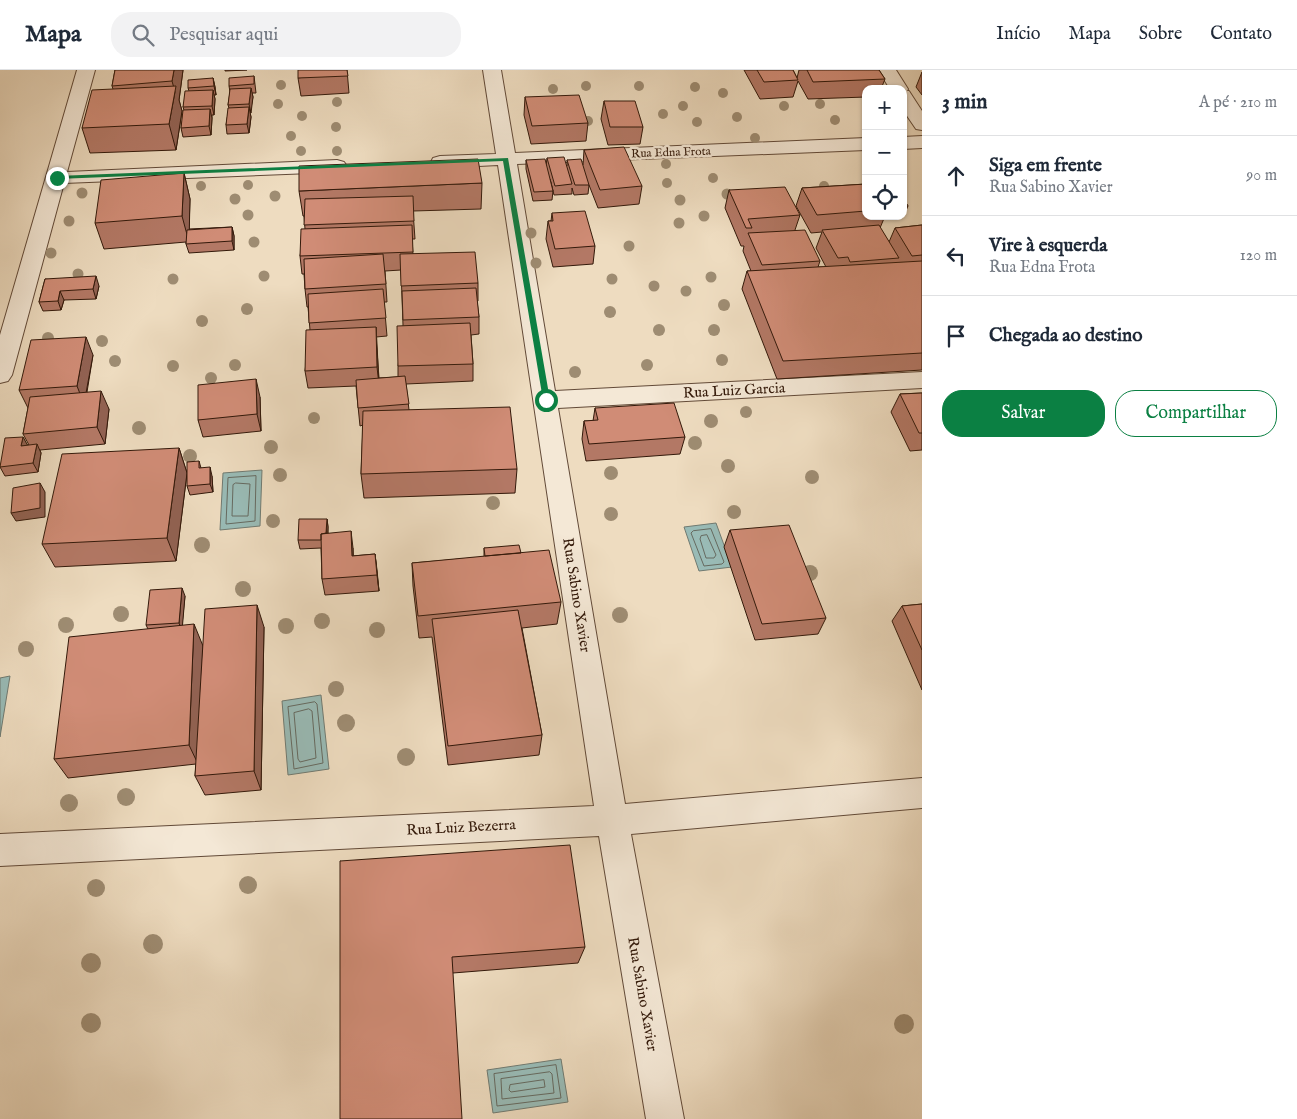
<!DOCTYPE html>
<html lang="pt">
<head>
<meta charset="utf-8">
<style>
	body { margin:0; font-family:"IM FELL English",serif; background:#f2f2f3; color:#1f2937 }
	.controls { position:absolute; right:15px; top:15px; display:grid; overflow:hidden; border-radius:10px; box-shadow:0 1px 4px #0004 }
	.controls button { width:45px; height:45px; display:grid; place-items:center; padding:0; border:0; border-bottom:1px solid #e0e1e3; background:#fff; color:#1f2937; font:25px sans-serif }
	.stop { position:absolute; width:15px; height:15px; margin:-11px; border:4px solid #0b8043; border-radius:50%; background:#fff }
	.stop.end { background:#0b8043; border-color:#fff; box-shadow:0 1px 5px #0008 }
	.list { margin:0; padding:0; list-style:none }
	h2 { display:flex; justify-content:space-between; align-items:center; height:65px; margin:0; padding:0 20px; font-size:21px }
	h2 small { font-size:16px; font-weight:400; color:#747a83 }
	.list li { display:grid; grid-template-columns:32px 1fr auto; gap:15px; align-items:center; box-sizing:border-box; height:80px; padding:0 20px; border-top:1px solid #e0e1e3 }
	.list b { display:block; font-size:19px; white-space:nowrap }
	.list p { margin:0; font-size:16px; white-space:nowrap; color:#747a83 }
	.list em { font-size:16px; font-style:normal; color:#747a83 }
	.actions { display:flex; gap:10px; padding:15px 20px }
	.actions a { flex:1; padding:11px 0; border:1px solid #0b8043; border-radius:20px; text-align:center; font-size:18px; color:#0b8043 }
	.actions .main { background:#0b8043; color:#fff }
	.icon { flex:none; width:28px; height:28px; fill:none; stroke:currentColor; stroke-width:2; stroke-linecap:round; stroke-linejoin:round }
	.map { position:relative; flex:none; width:922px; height:1049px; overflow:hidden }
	header { display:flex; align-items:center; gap:30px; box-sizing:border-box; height:70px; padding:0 25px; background:#fff; border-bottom:1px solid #e0e1e3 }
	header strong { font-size:24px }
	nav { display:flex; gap:28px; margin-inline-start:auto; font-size:18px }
	.search { width:350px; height:45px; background:#f2f2f3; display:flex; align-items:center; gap:12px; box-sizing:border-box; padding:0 18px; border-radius:20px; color:#747a83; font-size:19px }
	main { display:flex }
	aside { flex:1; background:#fff }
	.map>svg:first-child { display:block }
	.water { fill:#99bbb6; stroke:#707a71 }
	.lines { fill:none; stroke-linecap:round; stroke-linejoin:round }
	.shore { stroke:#666a60; stroke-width:1 }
	.minor-casing { stroke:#624a38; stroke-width:2 }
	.minor { fill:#f4e8d6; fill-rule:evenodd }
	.tree { fill:#9e8c72 }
	.wall { fill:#b37865; stroke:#33190a; fill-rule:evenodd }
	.shaded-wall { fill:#926253; stroke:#33190a }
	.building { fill:#d08c76; stroke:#33190a }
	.route { fill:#0b8043 }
	.labels { text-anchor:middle; stroke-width:5; stroke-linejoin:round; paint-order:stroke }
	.far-street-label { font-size:12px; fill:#33190a; stroke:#f4e8d6 }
	.street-label { font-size:15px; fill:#33190a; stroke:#f4e8d6 }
</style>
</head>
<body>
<header>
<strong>Mapa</strong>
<div class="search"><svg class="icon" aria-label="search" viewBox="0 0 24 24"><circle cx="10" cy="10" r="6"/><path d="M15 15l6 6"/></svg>Pesquisar aqui</div>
<nav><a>Início</a><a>Mapa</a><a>Sobre</a><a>Contato</a></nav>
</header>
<main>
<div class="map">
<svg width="922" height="1049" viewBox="0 0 922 1049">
	<rect width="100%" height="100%" fill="#eedcc0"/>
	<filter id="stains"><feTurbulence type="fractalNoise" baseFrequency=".004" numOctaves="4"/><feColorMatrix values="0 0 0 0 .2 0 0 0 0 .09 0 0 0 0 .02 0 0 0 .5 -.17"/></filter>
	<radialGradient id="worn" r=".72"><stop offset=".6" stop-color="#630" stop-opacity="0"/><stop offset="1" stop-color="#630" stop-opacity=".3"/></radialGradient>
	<path class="water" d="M262,400L260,456L220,460L223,403Z
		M716,453L732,497L699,501L684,457Z
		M10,606L0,667V608Z
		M321,625L329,699L288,705L282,631Z
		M561,989L568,1032L493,1043L487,1000Z"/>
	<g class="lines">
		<path class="shore" d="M256,406L255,451L226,454L228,408Z
			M236,413L250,414L248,446H232L233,415Z
			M711,459L724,492L722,494L704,496L691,463L693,461Z
			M707,465L716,485L714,488H706L700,469L701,466Z
			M315,632L317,634L323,693L294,699L288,637Z
			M309,639L312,641L316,688L300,692L298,689L294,643Z
			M556,995L561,1028L497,1036L494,1004Z
			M550,1002L552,1004L554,1023L502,1029L501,1009Z
			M544,1010L545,1017L511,1022L509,1020L510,1015Z"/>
		<g class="minor-casing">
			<path id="minor" d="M77,0H95L67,102L337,90L344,92L347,96L344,100L337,102L64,113L12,305L8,311L0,313V265Z
				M483,0H501L515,83L866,68V80L517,94L555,321L922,302V318L558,338L625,734L922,708V738L631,764L684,1049H646L599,766L0,796V764L594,736L498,95L440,98L433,96L431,92L433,88L440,86L496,84Z
				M878,0H896L908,19L907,21H909L922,41V60L916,59L903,40V19H890Z
				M922,66V78L903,79V67Z"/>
		</g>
		<use href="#minor" class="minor"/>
	</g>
	<g class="tree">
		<circle cx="281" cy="15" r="5"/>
		<circle cx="586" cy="16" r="5"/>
		<circle cx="639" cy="16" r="5"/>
		<circle cx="695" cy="17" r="5"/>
		<circle cx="553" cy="19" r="5"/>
		<circle cx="723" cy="23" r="5"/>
		<circle cx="337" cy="32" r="5"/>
		<circle cx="278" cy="34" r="5"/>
		<circle cx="820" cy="34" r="5"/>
		<circle cx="683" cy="36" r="5"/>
		<circle cx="784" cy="36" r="5"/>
		<circle cx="663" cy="44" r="5"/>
		<circle cx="302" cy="46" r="5"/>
		<circle cx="737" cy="47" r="5"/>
		<circle cx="835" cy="50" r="5"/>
		<circle cx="588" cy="51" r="5"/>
		<circle cx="697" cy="52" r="5"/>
		<circle cx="336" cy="57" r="5"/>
		<circle cx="291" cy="66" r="5"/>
		<circle cx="755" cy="68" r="5"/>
		<circle cx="301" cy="81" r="5"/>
		<circle cx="337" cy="81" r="5"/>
		<circle cx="666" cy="94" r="5"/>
		<circle cx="713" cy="108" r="5"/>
		<circle cx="667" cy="113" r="5"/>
		<circle cx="248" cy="115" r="5"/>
		<circle cx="201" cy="116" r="5"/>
		<circle cx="824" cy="116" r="5"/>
		<circle cx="82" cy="123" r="5.5"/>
		<circle cx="727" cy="124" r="5.5"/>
		<circle cx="275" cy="126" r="5.5"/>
		<circle cx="235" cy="129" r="5.5"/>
		<circle cx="680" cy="130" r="5.5"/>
		<circle cx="248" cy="145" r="5.5"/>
		<circle cx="704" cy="146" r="5.5"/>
		<circle cx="69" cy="151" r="5.5"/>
		<circle cx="679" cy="153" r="5.5"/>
		<circle cx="531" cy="163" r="5.5"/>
		<circle cx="254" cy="172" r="5.5"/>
		<circle cx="629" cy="176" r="5.5"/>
		<circle cx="51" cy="183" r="5.5"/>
		<circle cx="536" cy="193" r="5.5"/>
		<circle cx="78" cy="204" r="5.5"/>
		<circle cx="264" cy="206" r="5.5"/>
		<circle cx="711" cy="207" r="5.5"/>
		<circle cx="173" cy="209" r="5.5"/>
		<circle cx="612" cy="209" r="5.5"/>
		<circle cx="654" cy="216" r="5.5"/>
		<circle cx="686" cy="221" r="5.5"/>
		<circle cx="724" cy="235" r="6"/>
		<circle cx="247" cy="239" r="6"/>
		<circle cx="610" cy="242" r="6"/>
		<circle cx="202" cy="251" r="6"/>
		<circle cx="659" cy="260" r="6"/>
		<circle cx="714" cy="260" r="6"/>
		<circle cx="48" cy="268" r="6"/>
		<circle cx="102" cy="271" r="6"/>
		<circle cx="722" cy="290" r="6"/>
		<circle cx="115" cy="291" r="6"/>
		<circle cx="235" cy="295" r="6"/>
		<circle cx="647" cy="295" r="6"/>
		<circle cx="173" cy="296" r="6"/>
		<circle cx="575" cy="302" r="6"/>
		<circle cx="211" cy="308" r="6"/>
		<circle cx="746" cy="342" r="6"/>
		<circle cx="314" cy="348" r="6"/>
		<circle cx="711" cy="351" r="7"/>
		<circle cx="139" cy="358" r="7"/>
		<circle cx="695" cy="373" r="7"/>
		<circle cx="271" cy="377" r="7"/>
		<circle cx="190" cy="386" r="7"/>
		<circle cx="728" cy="396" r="7"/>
		<circle cx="611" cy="403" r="7"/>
		<circle cx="280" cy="405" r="7"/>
		<circle cx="812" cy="407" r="7"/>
		<circle cx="493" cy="433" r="7"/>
		<circle cx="734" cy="442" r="7"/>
		<circle cx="611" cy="444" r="7"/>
		<circle cx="273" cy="451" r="7"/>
		<circle cx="202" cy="475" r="8"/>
		<circle cx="810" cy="503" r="8"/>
		<circle cx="243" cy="519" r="8"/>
		<circle cx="121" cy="544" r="8"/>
		<circle cx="620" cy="545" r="8"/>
		<circle cx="322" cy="551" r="8"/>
		<circle cx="66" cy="555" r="8"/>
		<circle cx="286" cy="556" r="8"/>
		<circle cx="377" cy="560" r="8"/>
		<circle cx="26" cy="579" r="8"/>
		<circle cx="336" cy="619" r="8"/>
		<circle cx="346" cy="653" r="9"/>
		<circle cx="406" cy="687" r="9"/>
		<circle cx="126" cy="727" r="9"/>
		<circle cx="69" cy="733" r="9"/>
		<circle cx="248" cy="815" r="9"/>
		<circle cx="96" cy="818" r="9"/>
		<circle cx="153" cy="874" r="10"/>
		<circle cx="91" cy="893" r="10"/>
		<circle cx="91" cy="953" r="10"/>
		<circle cx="904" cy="954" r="10"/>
	</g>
	<path class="wall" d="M115,0H183L179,30L182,41L176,80L90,83L82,58L113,19L112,16Z
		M225,0H247L225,1Z
		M347,0L349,23L301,26L298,8Z
		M744,0H793L797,8L799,0H879L885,9L881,19H866V27L808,29L798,11L793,27L760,29Z
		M922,2V25L916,17Z
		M254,6L256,23H252L253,27L250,43L251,47L249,63L227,64L226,55L229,38L228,35L230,22L229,16Z
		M213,8L215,17L216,25H214L215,29L214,45H212V48L211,65L183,67L181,58L184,40L183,37L189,21L188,18Z
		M525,27L588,53L586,71L531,74L524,45Z
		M604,31L643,57L640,74L608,75L601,49Z
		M584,80L642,116L639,134L598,138L589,115L588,124L574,125L572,118V124L554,125L550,109L553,121L552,130L533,131L526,99V90L546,96L547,88L567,96V90L583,95Z
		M184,103L190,129L189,159L232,157L234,166V180L189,183L186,174V172L104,179L95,153Z
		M482,113L481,139L413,141L415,169H412L413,184L478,213V231H477L479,247V264L471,265L473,294V311L406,314L409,340L517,399L515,423L364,428L361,404L363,355L360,356L356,316L308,318L305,301L310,260L308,237H307L305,219L304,204H302L300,186L305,159L304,146H303L299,121ZM401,200L403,255L398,296V307L379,308L376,267L387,266L384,232H387L385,201Z
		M866,114V146H885L880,158L889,172L895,158L922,155V300L777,309L742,219L747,201H751L743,181L744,176H741L725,138L729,120L800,145L795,160L820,191L818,197H826L816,178L822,162L811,163L796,136L802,118Z
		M903,128L908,136L904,145L903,147H896V146H903Z
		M552,143L595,176L593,194L553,197L546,169L548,151H551Z
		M45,209L99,216L96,229L64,230L61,240L43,241L39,232Z
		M93,285L87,322L109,339L105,374L40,380L41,383L38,402L5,406L0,397L23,367L27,375H29L23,364L28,338L19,320Z
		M922,323V380L910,381L891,342L900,324Z
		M260,327L261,361L203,367L198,350Z
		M595,338L685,367L680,384L586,391L582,369L584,351H593Z
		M179,378L187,403L176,491L55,497L42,474Z
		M199,391L201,398L212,406L213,422L190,425L187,416Z
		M327,449L328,457V463L353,478V486L375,484L379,521L325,525L322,509L321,478L300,479L298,470Z
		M730,460L826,548L818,564L755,570L724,477Z
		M484,478L521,483L561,532L557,554L522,558L542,665L539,685L448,695L432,567L419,568L413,516L412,493L484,487Z
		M185,526L182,555L203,576L202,601L264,557L261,720L205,725L195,706L196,694L68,708L54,689L148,559L146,555Z
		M922,534V620L892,551L902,536Z
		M340,791L585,877L578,893L453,903Z"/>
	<path class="shaded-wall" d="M174,0H183L179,30L182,41L176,80L169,54L175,22L172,11Z
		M213,8L215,17L216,25L214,16Z
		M251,18L253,27L251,43L249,34Z
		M213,20L215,29L214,45L212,36Z
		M249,37L251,47L249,63L247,54Z
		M210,39L212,48L211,65L209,56Z
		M184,103L190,129L189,172L182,146Z
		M232,157L234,166V180L232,171Z
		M96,206L99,216L96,229L93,219Z
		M60,221L64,230L61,240L58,231Z
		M376,257L377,274L379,315L377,297Z
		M86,267L93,285L84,334L77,316Z
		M256,309L260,327L261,361L257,344Z
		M101,321L109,339L105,374L97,357Z
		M23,367L28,376H21Z
		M37,374L41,383L38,402L33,393Z
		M179,378L187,403L176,491L167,468Z
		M210,397L212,406L213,422L210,414Z
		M40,413L45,422V447L16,451L11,443Z
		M327,449L328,457L327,478L326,469Z
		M351,461L353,478L354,502L352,486Z
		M375,484L377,500L379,521L377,505Z
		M182,518L185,526L182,561L179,553Z
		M257,535L264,557L261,720L254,701Z
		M194,554L203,576L198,694L189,675Z"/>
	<path class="building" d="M115,0H174L172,11L112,16Z
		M298,0H347L348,6L298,8Z
		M757,0H793L798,10L764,12Z
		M807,0H879L885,9L813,12Z
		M254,6V14L229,16V8Z
		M213,8L214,16L188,18V10Z
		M176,16L169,54L82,58L92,20Z
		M251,18L249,34L228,35L230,19Z
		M213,20L212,36L183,37L185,21Z
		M579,25L588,53L532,56L525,27Z
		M604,31H635L643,57H610Z
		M249,37L247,54L226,55L228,38Z
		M210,39L209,56L181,58L183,40Z
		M624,77L642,116L600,120L584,80Z
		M564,87L572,114L555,116L547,88Z
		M478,89L482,113L299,121V96Z
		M545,89L553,121L534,122L526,90Z
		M581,89L589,115H575L567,90Z
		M184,103L182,146L95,153L101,110Z
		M866,114V141L817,145L802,118Z
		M785,117L800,145L748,149L752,158H746L729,120Z
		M413,126L414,151L304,155L305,129Z
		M903,128L908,136L906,138H903Z
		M585,141L595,176L555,179L548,151H553L552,143Z
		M412,155L413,182L300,186L301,159Z
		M879,155L899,188L850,192L848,187L838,188L822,160Z
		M922,155V185L912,186L895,158Z
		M232,157V171L186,174L187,160Z
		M805,160L820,191L762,195L748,163Z
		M475,182L478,213L401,216L400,184Z
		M383,184L386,214L305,219L304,189Z
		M922,191V283L783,291L747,201Z
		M96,206L93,219L60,221L58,231L39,232L45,209Z
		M476,218L479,247L403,250L402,221Z
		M383,219L386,248L309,253L308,224Z
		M470,253L473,294L398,296L397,256Z
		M376,257L377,297L305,301L306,260Z
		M86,267L77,316L19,320L31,270Z
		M405,306L409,334L358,338L356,310Z
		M256,309L257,344L198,350V315Z
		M101,321L97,357L23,364L30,327Z
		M922,323V363H919L900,324Z
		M674,333L685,367L589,374L584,351L598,350L595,338Z
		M510,337L517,399L361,404L363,341Z
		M23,367L21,376L37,374L33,393L0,397L5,368Z
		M179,378L167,468L42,474L62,384Z
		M199,391V398L210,397V414L187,416V392Z
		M40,413V438L11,443L13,418Z
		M299,449H327L326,463L321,464V470H298Z
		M789,455L826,548L762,554L730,460Z
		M351,461L352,486L375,484L377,505L322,509L321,464Z
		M519,475L521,483L485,486L484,478Z
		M549,480L561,532L418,546L412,493Z
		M182,518L179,553L146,555L150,520Z
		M922,534V580L902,536Z
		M257,535L254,701L195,706L205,539Z
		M518,540L542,665L448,676L432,549Z
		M194,554L189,675L54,689L69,567Z
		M570,775L585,877L452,887L462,1049H340V791Z"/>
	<path class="route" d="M508,88L550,330L546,333L543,330L503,91L57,109L54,108L57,106Z"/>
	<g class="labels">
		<g class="far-street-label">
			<text transform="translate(671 82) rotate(-2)" y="4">Rua Edna Frota</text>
		</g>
		<g class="street-label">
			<text transform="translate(734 320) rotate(-3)" y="5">Rua Luiz Garcia</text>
			<text transform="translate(577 525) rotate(81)" y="5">Rua Sabino Xavier</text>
			<text transform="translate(461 757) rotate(-3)" y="5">Rua Luiz Bezerra</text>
			<text transform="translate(643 924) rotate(80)" y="5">Rua Sabino Xavier</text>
		</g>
	</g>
	<rect width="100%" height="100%" filter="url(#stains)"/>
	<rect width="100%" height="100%" fill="url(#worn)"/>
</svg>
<div class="controls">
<button>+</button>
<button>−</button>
<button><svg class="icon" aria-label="locate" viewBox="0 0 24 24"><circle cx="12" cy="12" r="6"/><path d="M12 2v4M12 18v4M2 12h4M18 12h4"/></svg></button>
</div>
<div class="stop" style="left:546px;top:330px"></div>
<div class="stop end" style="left:57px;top:108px"></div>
</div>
<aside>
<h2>3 min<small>A pé · 210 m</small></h2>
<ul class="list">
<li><svg class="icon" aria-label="ahead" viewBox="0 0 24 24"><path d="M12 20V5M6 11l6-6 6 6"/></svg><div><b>Siga em frente</b><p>Rua Sabino Xavier</p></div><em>90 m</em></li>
<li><svg class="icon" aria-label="left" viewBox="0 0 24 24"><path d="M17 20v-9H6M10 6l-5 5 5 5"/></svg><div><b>Vire à esquerda</b><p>Rua Edna Frota</p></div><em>120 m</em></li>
<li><svg class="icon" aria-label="arrive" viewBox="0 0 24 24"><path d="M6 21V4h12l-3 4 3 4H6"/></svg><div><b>Chegada ao destino</b></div></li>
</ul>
<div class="actions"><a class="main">Salvar</a><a>Compartilhar</a></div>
</aside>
</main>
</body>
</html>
